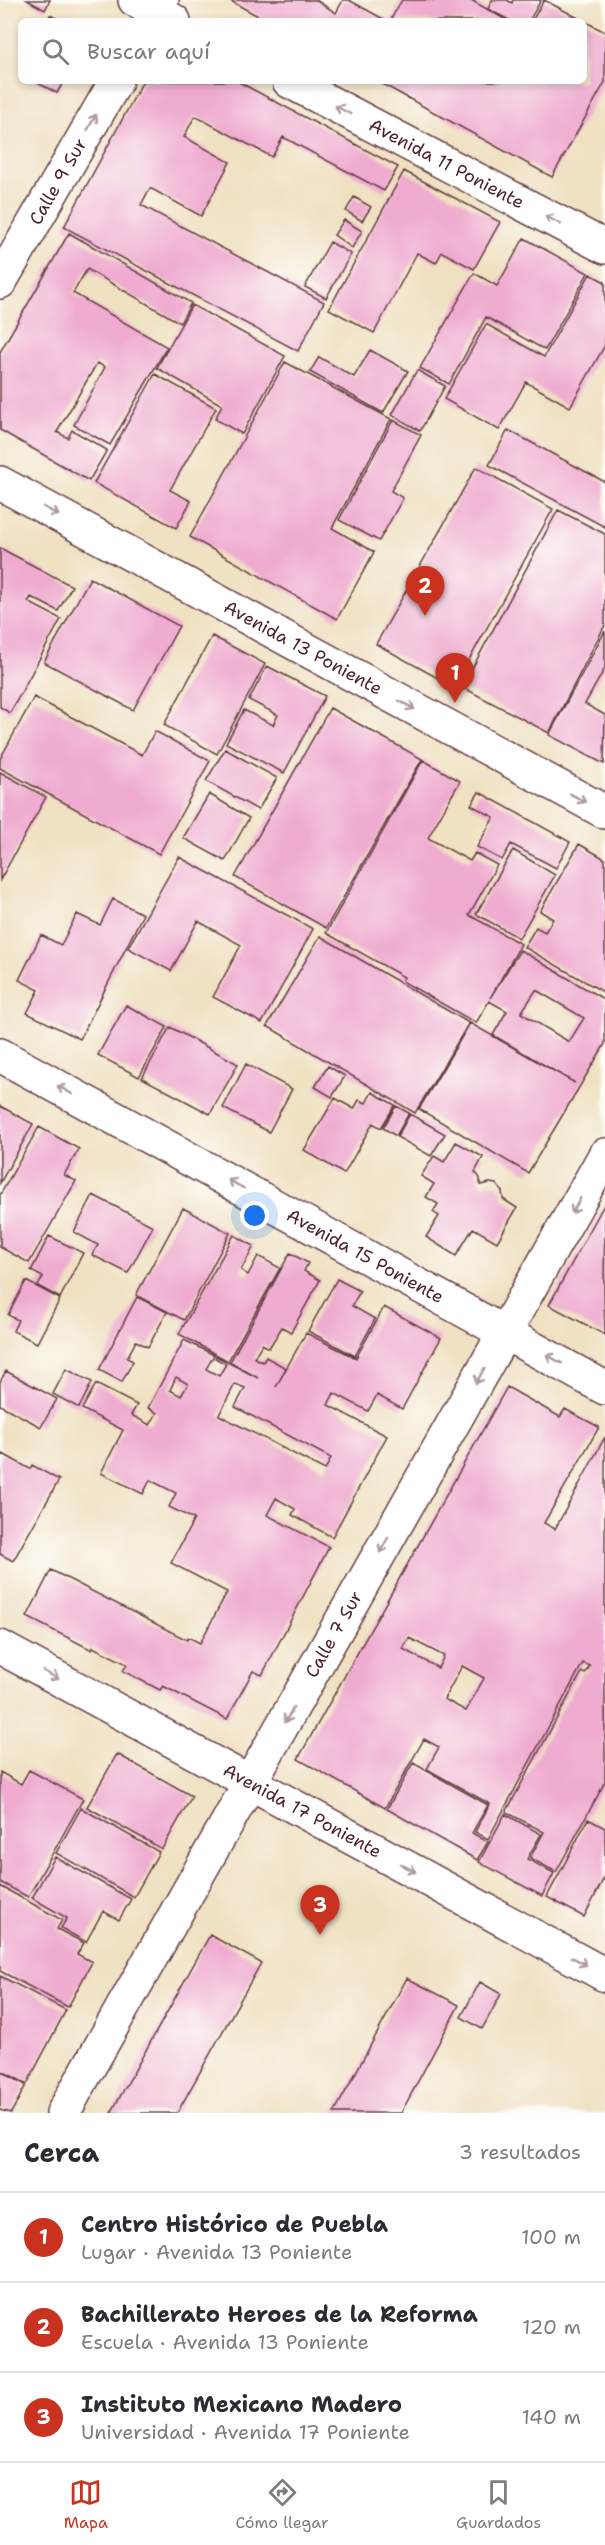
<!DOCTYPE html>
<html lang="es">
<head>
<meta charset="utf-8">
<style>
	body { margin:0; font-family:"Shantell Sans",sans-serif; background:#f2f2f3; color:#2b2b33 }
	.you { position:absolute; left:255px; top:1216px; width:21px; height:21px; margin:-15px; border:4px solid #fff; border-radius:50%; background:#1a73e8; box-shadow:0 0 0 9px #1a73e833 }
	.badge { display:grid; place-items:center; width:39px; height:39px; border-radius:50%; background:#c8321e; color:#fff; font-size:20px; font-weight:700 }
	.pin { position:absolute; translate:-50% -50px; filter:drop-shadow(0 2px 3px #0008) }
	.pin::after { content:''; position:absolute; top:32px; width:21px; height:18px; background:inherit; clip-path:polygon(0 0,100% 0,50% 100%) }
	.list { margin:0; padding:0; list-style:none }
	h2 { display:flex; justify-content:space-between; align-items:center; height:78px; margin:0; padding:0 24px; font-size:26px }
	h2 small { font-size:20px; font-weight:400; color:#7c7c81 }
	.list li { display:grid; grid-template-columns:39px 1fr auto; gap:18px; align-items:center; box-sizing:border-box; height:90px; padding:0 24px; border-top:2px solid #e1e1e2 }
	.list b { display:block; font-size:22px; white-space:nowrap }
	.list p { margin:0; font-size:20px; white-space:nowrap; color:#7c7c81 }
	.list em { font-size:20px; font-style:normal; color:#7c7c81 }
	.icon { flex:none; width:33px; height:33px; fill:none; stroke:currentColor; stroke-width:2; stroke-linecap:round; stroke-linejoin:round }
	.map { position:relative; flex:none; width:605px; height:2113px; overflow:hidden }
	.search { position:absolute; background:#fff; box-shadow:0 3px 9px #0003; left:18px; right:18px; top:18px; height:66px; display:flex; align-items:center; gap:15px; box-sizing:border-box; padding:0 21px; border-radius:9px; color:#7c7c81; font-size:22px }
	.sheet { height:348px; background:#fff }
	nav { display:flex; justify-content:space-around; align-items:center; box-sizing:border-box; height:84px; border-top:2px solid #e1e1e2; background:#fff; font-size:16px; color:#7c7c81 }
	nav a { display:grid; justify-items:center; gap:3px }
	nav .on { color:#c8321e }
	.map>svg:first-child { display:block }
	.building { fill:#efacd0; fill-rule:evenodd }
	.lines { fill:none; stroke-linecap:round; stroke-linejoin:round }
	.minor-casing { stroke:#633c42; stroke-width:36 }
	.tertiary-casing { stroke:#633c42; stroke-width:36 }
	.minor { stroke:#fff; stroke-width:33 }
	.tertiary { stroke:#fff; stroke-width:33 }
	.oneway { stroke:#ae9aa0 }
	.labels { text-anchor:middle; stroke-width:4.5; stroke-linejoin:round; paint-order:stroke }
	.street-label { font-size:18px; fill:#4a1f2b; stroke:#fdfcf7 }
</style>
</head>
<body>
<div class="map">
<svg width="605" height="2113" viewBox="0 0 605 2113">
	<rect width="100%" height="100%" fill="#fdfcf7"/>
	<filter id="ink" filterUnits="userSpaceOnUse"><feTurbulence type="fractalNoise" baseFrequency=".0167" numOctaves="2"/><feDisplacementMap in="SourceGraphic" scale="12" xChannelSelector="R" yChannelSelector="G"/><feConvolveMatrix kernelMatrix="1 2 1 2 8 2 1 2 1" color-interpolation-filters="sRGB"/></filter>
	<filter id="wash" filterUnits="userSpaceOnUse"><feTurbulence type="fractalNoise" baseFrequency=".008" numOctaves="4" result="noise"/><feDisplacementMap in="SourceGraphic" scale="24" xChannelSelector="R" yChannelSelector="G"/><feGaussianBlur stdDeviation="1.35" result="paint"/><feColorMatrix in="noise" values="0 0 0 0 0 0 0 0 0 0 0 0 0 0 0 0 0 1.4 0 .05"/><feComposite in="paint" operator="in"/></filter>
	<g filter="url(#wash)">
		<rect width="100%" height="100%" fill="#f0e1c3"/>
		<g id="blocks">
			<path class="building" d="M27,0H50L45,10Z
				M229,0H316L336,13L343,0H349L387,21H267Z
				M402,0H471L508,21H390Z
				M492,0H507L512,3L513,0H541L529,21H511L488,9Z
				M544,0L605,32V82L552,177L377,81H584V21H532Z
				M50,15L62,21H47Z
				M34,81H64L57,93Z
				M143,81H237L398,167L384,191L283,137L272,157L195,116L184,137L230,162L201,216L150,188L141,205L324,302L298,351L64,227Z
				M404,171L500,222L474,269L442,252L436,263L417,253L374,333L329,309Z
				M354,197L371,207L362,221L346,211Z
				M344,220L362,231L352,248L334,235Z
				M69,233L191,303L180,323L87,269L73,293L167,347L110,445L74,425L105,367L97,363L57,432L68,438L72,430L107,450L89,481L0,430V352Z
				M524,238L588,273L545,350L486,317L449,384L420,368L474,273L497,286Z
				M330,242L351,254L326,298L305,287Z
				M590,274L605,282V345L570,407L526,382L499,430L444,399L486,324L544,357Z
				M192,305L285,356L242,434L215,419L222,405L157,368Z
				M370,350L408,371L383,413L310,372L319,357L354,377Z
				M285,362L391,419L332,528L374,552L337,619L190,537Z
				M417,370L445,386L420,431L392,415Z
				M155,374L216,408L170,490L191,501L176,528L94,483Z
				M393,420L421,435L391,491L403,498L379,541L339,520Z
				M508,430L605,482V527L489,465Z
				M476,467L553,509L454,687L376,644Z
				M558,510L605,534V625L549,733L462,687Z
				M0,548L72,586L58,611L31,597L28,602L61,619L10,713L0,707Z
				M90,578L179,626L133,710L44,662Z
				M605,631V668L585,704L605,715L604,764L549,735Z
				M212,636L265,664L217,754L164,725Z
				M267,666L325,696L284,773L226,743L244,710L273,725L278,715L249,700Z
				M34,697L142,755L155,731L210,761L159,854L0,768V759Z
				M330,708L422,759L326,928L235,877Z
				M225,749L277,778L258,810L206,781Z
				M423,760L460,781L428,838L470,861L475,853L497,865L469,915L521,944L490,998L520,950L605,1000V1044L528,1173L419,1109L470,1023L575,1083L493,1035L507,1011L489,1001L476,1023L402,981L404,977L326,933ZM536,990L584,1018L569,1042L521,1013Z
				M0,772L46,797L0,880Z
				M479,792L570,842L556,868L511,844L502,860L477,847L494,817L471,805Z
				M209,794L249,818L225,861L183,838Z
				M579,844L605,859V993L524,947L536,927L545,932L553,919L540,911Z
				M513,850L555,875L519,938L476,914Z
				M179,857L313,929L262,1023L213,997L241,945L198,921L171,971L128,948Z
				M113,899L143,914L80,1039L27,1013L39,990L19,980L41,935L61,945L77,914L100,925Z
				M320,936L469,1023L415,1113L267,1026Z
				M126,1005L167,1027L139,1077L98,1055Z
				M170,1027L238,1064L210,1114L142,1078Z
				M246,1064L292,1089L269,1132L223,1108Z
				M328,1066L345,1076L332,1097L315,1087Z
				M372,1092L395,1105L381,1128L373,1123L344,1174L304,1150L335,1098L354,1109L359,1100L366,1103Z
				M0,1106L33,1124L0,1183Z
				M396,1106L409,1113L396,1136L383,1128Z
				M410,1114L445,1134L431,1156L397,1137Z
				M39,1127L79,1149L64,1175L76,1181L29,1263L0,1247V1195Z
				M456,1142L483,1157L475,1172L480,1178V1185L490,1183L496,1184L502,1191L503,1199L517,1208L497,1242L473,1228L456,1256L426,1237L439,1216L433,1212L438,1204L426,1197L434,1184L421,1176L434,1156L444,1162Z
				M93,1195L153,1226L128,1273L92,1255L98,1245L74,1232Z
				M605,1203L604,1289L605,1335L549,1305Z
				M183,1208L230,1233L184,1320L136,1295Z
				M234,1235L254,1246L241,1270L248,1275L258,1256L280,1268L228,1361L179,1334Z
				M49,1236L83,1253L60,1298L38,1286L43,1277L31,1271Z
				M290,1253L308,1263L304,1271L320,1280L291,1332L282,1327L269,1348L262,1344L254,1358L263,1362L266,1357L286,1368L276,1387L306,1333L356,1358L384,1307L441,1338L402,1409L377,1395L368,1411L334,1393L328,1405L387,1436L332,1537L292,1515L295,1509L276,1498L267,1515L329,1547L262,1675L253,1671L227,1719L163,1686L160,1690L123,1671L127,1664L93,1647L92,1650L27,1617L51,1570L187,1640L188,1637L200,1643L227,1592L171,1563L194,1519L169,1507L176,1493L150,1480L143,1494L101,1473L123,1430L82,1409L96,1384L137,1405L131,1415L150,1425L157,1413L148,1408L184,1340L214,1355L206,1369L219,1376L226,1364L215,1358L216,1356L258,1378L230,1362ZM176,1377L188,1384L181,1396L170,1390ZM235,1384L245,1388L235,1407L331,1458L325,1470L219,1415Z
				M337,1279L360,1291L352,1306L375,1319L355,1356L308,1331Z
				M26,1281L60,1299L37,1343L13,1331L18,1320L8,1315Z
				M137,1297L167,1312L148,1347L136,1341L127,1358L133,1361L122,1382L99,1370Z
				M66,1369L92,1382L79,1408L53,1394Z
				M6,1371L57,1399L41,1427L0,1405V1382Z
				M507,1387L560,1417L565,1409L599,1427L544,1523L555,1529L605,1437V1782L556,1872L530,1858L544,1832L506,1812L582,1672L585,1674L590,1666L583,1663L488,1839L475,1832L490,1804L427,1769L439,1747L424,1739L385,1808L298,1759ZM409,1638L444,1656L438,1668L403,1649ZM462,1666L484,1678L466,1711L444,1699Z
				M3,1454L30,1469L32,1465L59,1480L13,1561L0,1554V1459Z
				M117,1754L192,1796L162,1849L87,1807Z
				M413,1763L488,1805L472,1833L488,1842L477,1860L387,1809Z
				M29,1770L83,1799L28,1897L0,1882V1772L21,1784Z
				M81,1808L159,1852L134,1897L56,1853Z
				M505,1814L541,1834L527,1859L554,1873L542,1896L479,1862Z
				M588,1819L605,1828V1876L584,1917L547,1897Z
				M55,1857L131,1899L119,1920L103,1911L86,1942L61,1928L67,1918L32,1898Z
				M0,1886L62,1920L57,1929L84,1943L77,1954L92,1962L68,2007L0,1971Z
				M210,1935L261,1963L177,2113H111Z
				M0,1976L66,2010L27,2084L0,2070Z
				M407,1978L459,2005L401,2113H334Z
				M480,1982L501,1994L482,2029L461,2017Z
				M0,2071L26,2085L11,2113L0,2110Z"/>
		</g>
	</g>
	<g filter="url(#ink)">
		<use href="#blocks" fill-opacity="0" stroke="#633c42" stroke-width="1.5"/>
		<g class="lines">
			<g class="minor-casing">
				<g id="minor">
					<path d="M135,0L174,21"/>
					<path id="s1" d="M289,81L605,247"/>
					<path id="s2" d="M0,483L605,812"/>
					<path id="s3" d="M0,1055L605,1388"/>
					<path id="s4" d="M0,1647L605,1975"/>
					<path id="s5" d="M63,2113L605,1155"/>
				</g>
			</g>
			<g class="tertiary-casing">
				<g id="tertiary">
					<path d="M150,21L162,0"/>
					<path id="s6" d="M0,282L116,81"/>
				</g>
			</g>
			<use href="#minor" class="minor"/>
			<use href="#tertiary" class="tertiary"/>
		</g>
		<defs><path id="oneway-shaft" d="M-6 0H5M1.5-3L5.5 0L1.5 3" fill="none" stroke-width="1.6" stroke-linecap="round" stroke-linejoin="round" transform="scale(1.5)"/></defs>
		<g class="oneway">
			<use href="#oneway-shaft" transform="translate(343 110) rotate(-152)"/>
			<use href="#oneway-shaft" transform="translate(92 122) rotate(-60)"/>
			<use href="#oneway-shaft" transform="translate(553 220) rotate(-152)"/>
			<use href="#oneway-shaft" transform="translate(51 511) rotate(29)"/>
			<use href="#oneway-shaft" transform="translate(407 705) rotate(29)"/>
			<use href="#oneway-shaft" transform="translate(578 798) rotate(29)"/>
			<use href="#oneway-shaft" transform="translate(65 1090) rotate(-151)"/>
			<use href="#oneway-shaft" transform="translate(236 1184) rotate(-151)"/>
			<use href="#oneway-shaft" transform="translate(576 1206) rotate(119)"/>
			<use href="#oneway-shaft" transform="translate(554 1359) rotate(-151)"/>
			<use href="#oneway-shaft" transform="translate(480 1376) rotate(119)"/>
			<use href="#oneway-shaft" transform="translate(384 1545) rotate(119)"/>
			<use href="#oneway-shaft" transform="translate(51 1675) rotate(28)"/>
			<use href="#oneway-shaft" transform="translate(289 1715) rotate(119)"/>
			<use href="#oneway-shaft" transform="translate(408 1868) rotate(29)"/>
			<use href="#oneway-shaft" transform="translate(579 1961) rotate(29)"/>
		</g>
	</g>
	<g class="labels">
		<g class="street-label">
			<text dy="6" stroke="none"><textPath href="#s1" startOffset="178">Avenida 11 Poniente</textPath></text>
			<text dy="6" stroke="none"><textPath href="#s6" startOffset="116">Calle 9 Sur</textPath></text>
			<text dy="6" stroke="none"><textPath href="#s2" startOffset="345">Avenida 13 Poniente</textPath></text>
			<text dy="6" stroke="none"><textPath href="#s3" startOffset="417">Avenida 15 Poniente</textPath></text>
			<text dy="6" stroke="none"><textPath href="#s5" startOffset="550">Calle 7 Sur</textPath></text>
			<text dy="6" stroke="none"><textPath href="#s4" startOffset="344">Avenida 17 Poniente</textPath></text>
		</g>
	</g>
</svg>
<div class="you"></div>
<div class="pin badge" style="left:455px;top:703px">1</div>
<div class="pin badge" style="left:425px;top:616px">2</div>
<div class="pin badge" style="left:320px;top:1935px">3</div>
<div class="search"><svg class="icon" aria-label="search" viewBox="0 0 24 24"><circle cx="10" cy="10" r="6"/><path d="M15 15l6 6"/></svg>Buscar aquí</div>
</div>
<section class="sheet">
<h2>Cerca<small>3 resultados</small></h2>
<ul class="list">
<li><span class="badge">1</span><div><b>Centro Histórico de Puebla</b><p>Lugar · Avenida 13 Poniente</p></div><em>100 m</em></li>
<li><span class="badge">2</span><div><b>Bachillerato Heroes de la Reforma</b><p>Escuela · Avenida 13 Poniente</p></div><em>120 m</em></li>
<li><span class="badge">3</span><div><b>Instituto Mexicano Madero</b><p>Universidad · Avenida 17 Poniente</p></div><em>140 m</em></li>
</ul>
</section>
<nav>
<a class="on"><svg class="icon" aria-label="map" viewBox="0 0 24 24"><path d="M3 6l6-2 6 2 6-2v14l-6 2-6-2-6 2zM9 4v14M15 6v14"/></svg>Mapa</a>
<a><svg class="icon" aria-label="directions" viewBox="0 0 24 24"><path d="M12 3l9 9-9 9-9-9zM9 14v-3h6M13 9l2 2-2 2"/></svg>Cómo llegar</a>
<a><svg class="icon" aria-label="saved" viewBox="0 0 24 24"><path d="M7 4h10v16l-5-4-5 4z"/></svg>Guardados</a>
</nav>
</body>
</html>
